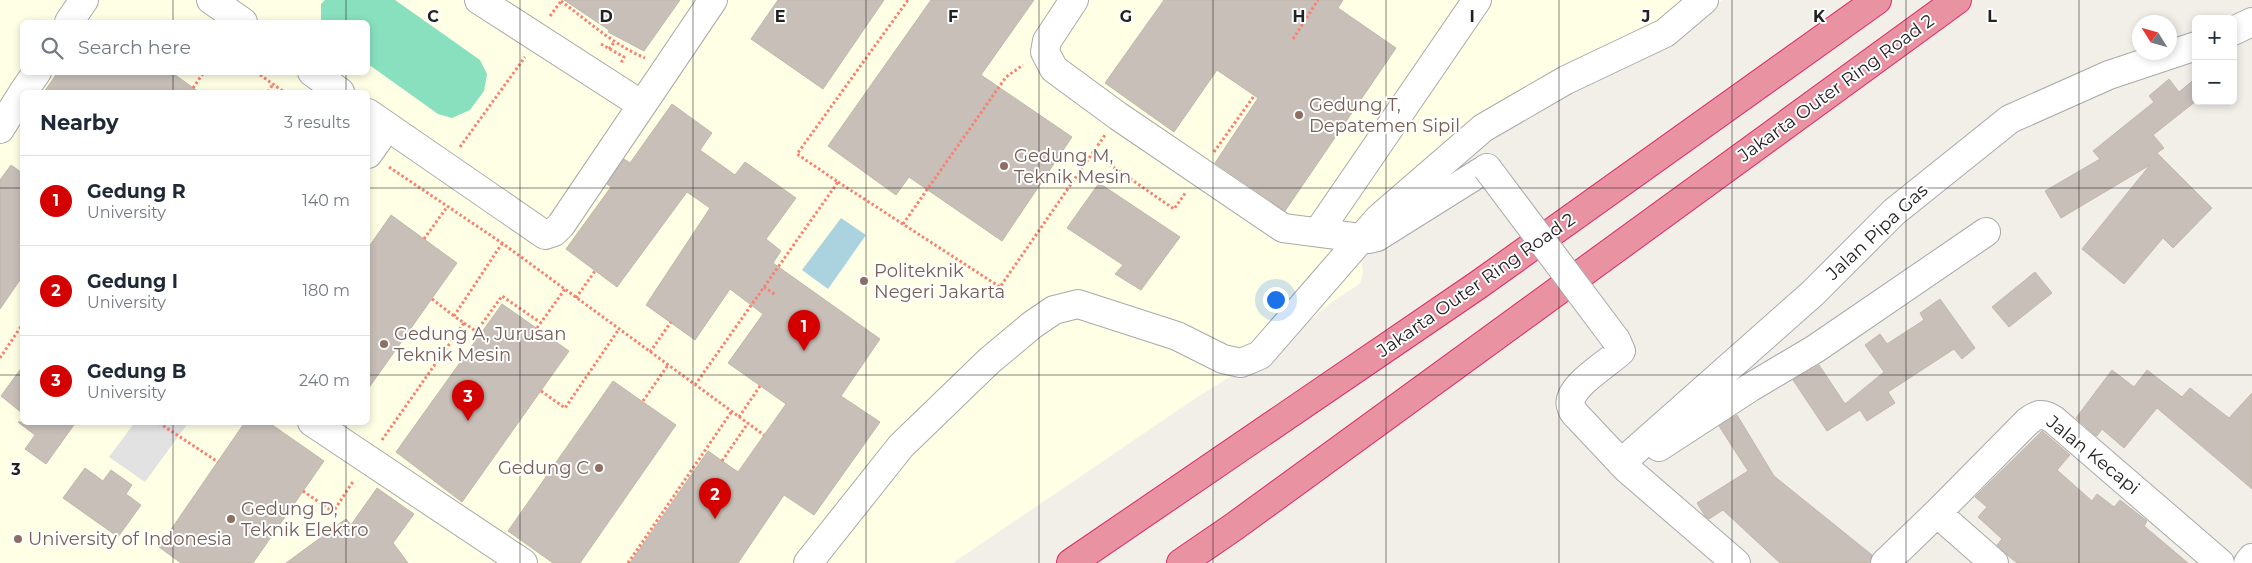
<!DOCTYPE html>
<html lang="en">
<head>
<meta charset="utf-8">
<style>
	body { margin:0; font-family:Montserrat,sans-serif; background:#f2f2f3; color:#1f2937 }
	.controls { position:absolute; right:15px; top:15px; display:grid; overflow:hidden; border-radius:8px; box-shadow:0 2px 8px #0003 }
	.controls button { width:45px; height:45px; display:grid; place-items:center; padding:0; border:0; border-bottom:1px solid #e0e1e3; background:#fff; color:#1f2937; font:25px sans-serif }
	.compass { position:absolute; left:2132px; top:15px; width:45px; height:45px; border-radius:50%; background:#fff; box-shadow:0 2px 8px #0003; rotate:307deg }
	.you { position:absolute; left:1275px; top:299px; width:18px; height:18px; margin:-12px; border:4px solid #fff; border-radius:50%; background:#1a73e8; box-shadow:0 0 0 8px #1a73e833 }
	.badge { display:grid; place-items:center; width:32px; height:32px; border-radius:50%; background:#d40000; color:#fff; font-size:16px; font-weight:700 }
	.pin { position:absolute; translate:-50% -41px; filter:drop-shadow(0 1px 2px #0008) }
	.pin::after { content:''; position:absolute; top:26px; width:18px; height:15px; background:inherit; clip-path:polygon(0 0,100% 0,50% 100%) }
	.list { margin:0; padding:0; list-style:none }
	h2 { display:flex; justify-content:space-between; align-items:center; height:65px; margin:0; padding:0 20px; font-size:21px }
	h2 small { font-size:16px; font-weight:400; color:#747a83 }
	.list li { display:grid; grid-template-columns:32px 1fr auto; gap:15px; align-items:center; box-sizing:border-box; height:90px; padding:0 20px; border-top:1px solid #e0e1e3 }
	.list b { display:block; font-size:19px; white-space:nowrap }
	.list p { margin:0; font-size:16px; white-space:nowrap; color:#747a83 }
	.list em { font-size:16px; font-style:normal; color:#747a83 }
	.icon { flex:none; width:28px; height:28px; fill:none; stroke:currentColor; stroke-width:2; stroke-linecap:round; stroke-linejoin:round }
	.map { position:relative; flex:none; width:2252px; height:563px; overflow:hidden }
	.search { position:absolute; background:#fff; box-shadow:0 2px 8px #0003; left:20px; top:20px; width:350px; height:55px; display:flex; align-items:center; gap:12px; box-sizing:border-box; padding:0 18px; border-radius:8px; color:#747a83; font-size:19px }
	.panel { position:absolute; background:#fff; box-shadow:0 2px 8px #0003; left:20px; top:90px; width:350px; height:335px; border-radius:8px }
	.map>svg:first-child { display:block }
	.education { fill:#ffffe5; fill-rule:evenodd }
	.pitch { fill:#88e0be }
	.parking { fill:#e2e2e2 }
	.water { fill:#aad3df }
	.building { fill:#c7bfb8; stroke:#c4b6ab }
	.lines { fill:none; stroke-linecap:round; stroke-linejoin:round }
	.minor-casing { stroke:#a9a9a9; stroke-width:30 }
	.highway-casing { stroke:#dc2a67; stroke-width:30 }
	.path { stroke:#fa8072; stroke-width:3; stroke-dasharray:2.5 2.5; stroke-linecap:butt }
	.minor { stroke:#fff; stroke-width:28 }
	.highway { stroke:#e892a2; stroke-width:28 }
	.minor-bridge-casing { stroke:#a9a9a9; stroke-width:30; stroke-linecap:butt }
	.minor-bridge { stroke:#fff; stroke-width:28 }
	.grid { fill:none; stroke:#222; stroke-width:1; stroke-opacity:0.55 }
	.education-dot { fill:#8d6e63; stroke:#fff; stroke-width:2 }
	.labels { text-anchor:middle; stroke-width:4; stroke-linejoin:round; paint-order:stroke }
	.street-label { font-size:18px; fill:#222; stroke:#fff }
	.education-label { font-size:18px; fill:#785e54; stroke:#fff; text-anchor:start }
	.grid-label { font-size:16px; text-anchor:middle; font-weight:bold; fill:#222; stroke:#fff; stroke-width:4; stroke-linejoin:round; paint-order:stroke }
</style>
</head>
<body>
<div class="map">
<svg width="2252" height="563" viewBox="0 0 2252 563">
	<rect width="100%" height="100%" fill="#f2efe9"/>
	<path class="education" d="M0,0H1722L1707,13L1491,127L1397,237L1361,255L1363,274L1360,283L1355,287L1332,302L1273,350L1196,398L953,563H0ZM22,22H368V72H22ZM22,92H368V422H22Z"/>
	<path class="pitch" d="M325,0H395L480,60L487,74L484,91L470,110L452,118L438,114L368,64V22H321V4Z"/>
	<path class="parking" d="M135,422L188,423L145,482L109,457Z"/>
	<path class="water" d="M841,218L866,235L828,289L802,270Z"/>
	<path class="building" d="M564,0H680L644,51L608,32L609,30Z
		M778,0H884L823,89L751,39Z
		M931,0H1034L981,75L1072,137L1002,241L909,177L896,195L828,146Z
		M1164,0H1343L1338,8L1396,48L1285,211L1215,163L1258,98L1217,70L1174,132L1105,83Z
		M58,72H171L199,92H44Z
		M2196,78V101L2153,135L2164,148L2157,153L2212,208L2173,248L2163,238L2124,284L2082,249L2150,165L2061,218L2045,191L2100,159L2093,151L2154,102L2149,96L2169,79L2179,92Z
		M672,104L712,133L700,150L735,175L745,162L796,198L766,239L781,251L773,263L880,339L841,396L880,422L814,515L784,495L738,563H630L708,451L738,472L786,404L728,363L763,314L730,289L695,340L646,305L710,208L687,192L617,287L566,249L611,187L607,184L624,159L630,163Z
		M11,165L22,173V277L0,309V180Z
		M1099,183L1180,237L1141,290L1115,274L1123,265L1067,228Z
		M391,215L457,263L368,389V248Z
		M2035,272L2052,293L2009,327L1992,307Z
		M1940,299L1975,348L1962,359L1954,349L1888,392L1895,403L1867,421L1860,410L1827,431L1793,380L1819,365L1845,404L1884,372L1865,345L1880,334L1887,344L1924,320L1920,313Z
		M502,304L569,351L462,502L396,452Z
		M22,367V413L1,396Z
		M2112,370L2134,387L2147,370L2182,397L2190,388L2229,418L2252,393V489L2157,408L2124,448L2102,429L2097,436L2095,435L2076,418Z
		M613,381L676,425L580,563H553L508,531Z
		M1737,415L1774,476L1872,555L1870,563H1780L1723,510L1709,519L1705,516L1697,503L1748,471L1719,426Z
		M18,422H76L46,464L25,449L35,435Z
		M245,422H268L324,461L253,563H181L159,547Z
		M2042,431L2070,455L2057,470L2092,501L2097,494L2114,507L2120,500L2147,521L2144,526L2188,563H2017L2006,554L1997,545L2002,539L1978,517L1987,507L1975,497Z
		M85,468L103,481L111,470L132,485L126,494L141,505L118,537L63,498Z
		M377,488L414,514L393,543L408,563H286L346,519L351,525Z"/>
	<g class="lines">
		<g class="minor-casing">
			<path id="minor" d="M211,0L243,22
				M479,0L642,105
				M1074,0L1047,41L1045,52L1054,69L1118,116L1283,228L1368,239L1377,237L1487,168
				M69,22L84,0
				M2233,31L2252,22
				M312,72L340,92
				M23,92L37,72
				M368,113L545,235L554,232L561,225L713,0
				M0,129L22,94
				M368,154L387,127
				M1318,232L1477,0
				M1616,340L1621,351C1609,363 1565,388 1571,406C1572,410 1575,414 1577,416L1627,469L1736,563
				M312,422L523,563
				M1659,447L1751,387L1815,349L1986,232
				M1621,463L1813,293L1894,212L2010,119L2109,75L2196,46
				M808,563L901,446L989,361L1032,325L1054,310L1078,304L1177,336L1223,359L1241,363L1260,355L1379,218L1483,128L1566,80L1665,33L1704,0
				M1885,563L1937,513
				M1994,563L1937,513L2027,422C2037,414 2043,412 2054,420L2220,563
				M2248,563L2252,558"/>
		</g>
		<g class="highway-casing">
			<path id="highway" d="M1071,563L1478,285L1877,0
				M1181,563L1235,526L1957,0"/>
		</g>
		<path class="path" d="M561,1C588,21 614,45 645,58
			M550,16L562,0
			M1293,39L1318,0
			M601,44L624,57L621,63
			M609,49L615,41
			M256,72L284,92
			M174,75L175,72
			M193,88L204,72
			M268,92L273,84
			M460,147L525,57
			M1214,152L1254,96
			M1093,153L1174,209L1186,192
			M389,167L502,243L764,435
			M838,182L1000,287L1105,135
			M903,224L1006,77L1023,65
			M424,239L447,207
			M764,287L776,295
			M576,298L595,271
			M432,299L454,316
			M464,323L480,334
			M537,328L565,289
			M476,332L502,296L541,323
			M650,352L671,322
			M0,358L22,325
			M695,385L838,182L797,154L908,0
			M541,391L565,408L619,329
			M643,401L668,365
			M739,417L760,386
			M159,423L218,462
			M382,440L464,323L454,316L503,242
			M722,461L748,423
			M303,491L333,512L354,480
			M628,563L732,411"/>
		<use href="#minor" class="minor"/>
		<use href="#highway" class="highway"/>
		<g class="minor-bridge-casing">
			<path id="minor-bridge" d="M1487,168L1616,340"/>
		</g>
		<use href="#minor-bridge" class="minor-bridge"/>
	</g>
	<path class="grid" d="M173,0V22M346,0V22M520,0V563M693,0V563M866,0V563M1039,0V563M1213,0V563M1386,0V563M1559,0V563M1732,0V563M1906,0V563M2079,0V563M173,72V92M346,72V92M0,188H22M368,188H2252M0,375H22M368,375H2252M173,422V563M346,422V563"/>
	<g class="education-dot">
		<circle cx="1299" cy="115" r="5"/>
		<circle cx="1004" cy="166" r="5"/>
		<circle cx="864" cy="281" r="5"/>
		<circle cx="384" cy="344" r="5"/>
		<circle cx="599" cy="468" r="5"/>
		<circle cx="231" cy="519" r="5"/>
		<circle cx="18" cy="539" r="5"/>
	</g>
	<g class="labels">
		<g class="street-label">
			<text transform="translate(1836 88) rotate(-36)" y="6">Jakarta Outer Ring Road 2</text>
			<text transform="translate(1877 232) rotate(-43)" y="6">Jalan Pipa Gas</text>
			<text transform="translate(1476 285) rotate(-35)" y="6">Jakarta Outer Ring Road 2</text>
			<text transform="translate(2093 455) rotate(39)" y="6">Jalan Kecapi</text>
		</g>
		<g class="education-label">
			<text x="1309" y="111">Gedung T,<tspan x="1309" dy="21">Depatemen Sipil</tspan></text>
			<text x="1014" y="162">Gedung M,<tspan x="1014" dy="21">Teknik Mesin</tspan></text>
			<text x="874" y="277">Politeknik<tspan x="874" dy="21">Negeri Jakarta</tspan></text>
			<text x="394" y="340">Gedung A, Jurusan<tspan x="394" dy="21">Teknik Mesin</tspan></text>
			<text x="589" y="474" text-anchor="end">Gedung C</text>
			<text x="241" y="515">Gedung D,<tspan x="241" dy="21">Teknik Elektro</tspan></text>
			<text x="28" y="545">University of Indonesia</text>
		</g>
	</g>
	<g class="grid-label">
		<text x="433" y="22">C</text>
		<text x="606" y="22">D</text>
		<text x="780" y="22">E</text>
		<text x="953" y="22">F</text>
		<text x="1126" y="22">G</text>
		<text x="1299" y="22">H</text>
		<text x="1472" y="22">I</text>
		<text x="1646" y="22">J</text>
		<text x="1819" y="22">K</text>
		<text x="1992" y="22">L</text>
		<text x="16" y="475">3</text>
	</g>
</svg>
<div class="controls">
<button>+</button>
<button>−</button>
</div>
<svg class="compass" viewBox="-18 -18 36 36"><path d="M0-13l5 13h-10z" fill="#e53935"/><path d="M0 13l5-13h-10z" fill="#747a83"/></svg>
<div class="you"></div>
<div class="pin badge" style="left:804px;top:351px">1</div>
<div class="pin badge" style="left:715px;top:519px">2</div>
<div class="pin badge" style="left:468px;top:421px">3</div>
<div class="search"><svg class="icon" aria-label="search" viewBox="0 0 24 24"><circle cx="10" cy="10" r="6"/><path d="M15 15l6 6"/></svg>Search here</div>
<section class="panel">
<h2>Nearby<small>3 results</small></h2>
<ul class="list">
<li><span class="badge">1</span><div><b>Gedung R</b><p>University</p></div><em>140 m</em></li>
<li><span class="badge">2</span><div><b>Gedung I</b><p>University</p></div><em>180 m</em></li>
<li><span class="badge">3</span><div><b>Gedung B</b><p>University</p></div><em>240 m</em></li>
</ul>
</section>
</div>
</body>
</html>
